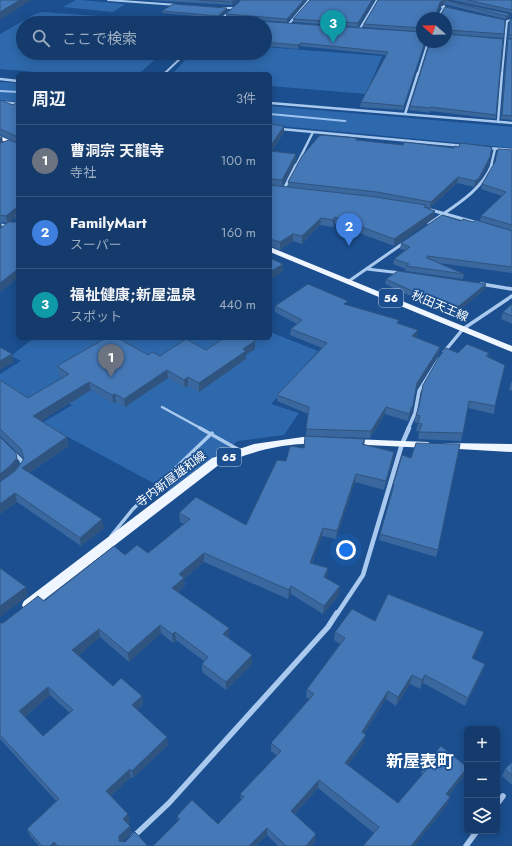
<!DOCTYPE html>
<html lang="ja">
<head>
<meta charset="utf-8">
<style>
	body { margin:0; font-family:Jost,"Noto Sans JP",sans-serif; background:#1d4271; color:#f1f3f6 }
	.controls { position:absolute; right:12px; bottom:12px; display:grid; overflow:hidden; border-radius:6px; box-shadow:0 2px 10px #0003 }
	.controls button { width:36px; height:36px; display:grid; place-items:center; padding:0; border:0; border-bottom:1px solid #33557e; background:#143b6b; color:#f1f3f6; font:20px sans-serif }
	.compass { position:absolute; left:416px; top:12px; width:36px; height:36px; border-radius:50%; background:#143b6b; box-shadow:0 2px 10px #0003; rotate:290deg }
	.you { position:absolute; left:346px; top:550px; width:14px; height:14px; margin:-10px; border:3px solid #fff; border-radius:50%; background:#1a73e8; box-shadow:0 0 0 6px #1a73e833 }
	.badge { display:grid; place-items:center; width:26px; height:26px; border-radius:50%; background:#bca0f2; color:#fff; font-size:13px; font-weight:700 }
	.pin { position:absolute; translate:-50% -33px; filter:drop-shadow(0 1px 2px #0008) }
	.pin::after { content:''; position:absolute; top:21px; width:14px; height:12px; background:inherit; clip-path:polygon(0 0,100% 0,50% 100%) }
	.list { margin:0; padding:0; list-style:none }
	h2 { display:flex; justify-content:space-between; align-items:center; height:52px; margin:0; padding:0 16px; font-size:17px }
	h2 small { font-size:13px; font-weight:400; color:#9dadc1 }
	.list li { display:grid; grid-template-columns:26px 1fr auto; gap:12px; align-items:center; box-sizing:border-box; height:72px; padding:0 16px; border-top:1px solid #33557e }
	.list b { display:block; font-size:15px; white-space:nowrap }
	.list p { margin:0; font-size:13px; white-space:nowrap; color:#9dadc1 }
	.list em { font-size:13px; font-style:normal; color:#9dadc1 }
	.icon { flex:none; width:22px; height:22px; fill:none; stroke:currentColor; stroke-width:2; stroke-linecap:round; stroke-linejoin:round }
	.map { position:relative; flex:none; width:512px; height:846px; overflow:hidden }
	.search { position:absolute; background:#143b6b; box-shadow:0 2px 10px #0003; left:16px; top:16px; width:256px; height:44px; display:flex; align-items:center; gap:10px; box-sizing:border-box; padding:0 14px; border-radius:22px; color:#9dadc1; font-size:15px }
	.panel { position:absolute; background:#143b6b; box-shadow:0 2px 10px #0003; left:16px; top:72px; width:256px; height:268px; border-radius:6px }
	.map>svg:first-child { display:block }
	.green { fill:#2e69ad }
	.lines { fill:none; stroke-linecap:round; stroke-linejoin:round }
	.stream { fill:#9cc4f0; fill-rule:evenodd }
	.lane-far1 { stroke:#a9c9ee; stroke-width:2.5 }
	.lane { stroke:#a9c9ee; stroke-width:3.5 }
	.street-far5 { stroke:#a9c9ee; stroke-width:2 }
	.street-far4 { stroke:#a9c9ee; stroke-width:2.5 }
	.street-far3 { stroke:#a9c9ee; stroke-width:3 }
	.street-far2 { stroke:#a9c9ee; stroke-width:3.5 }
	.street-far1 { stroke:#a9c9ee; stroke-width:4.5 }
	.street { stroke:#a9c9ee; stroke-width:5.5 }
	.primary { fill:#f0f6ff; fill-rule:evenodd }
	.wall { fill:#3a679d; fill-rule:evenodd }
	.shaded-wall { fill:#305480 }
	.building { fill:#4478b7; stroke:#305480; fill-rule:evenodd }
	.labels { text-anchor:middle; stroke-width:3.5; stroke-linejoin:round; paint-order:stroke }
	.shield { fill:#1b4f8f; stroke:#bbcadd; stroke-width:1 }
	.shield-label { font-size:11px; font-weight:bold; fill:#fff }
	.street-label { font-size:12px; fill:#fff; stroke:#1b4f8f }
	.near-quarter-label { font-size:17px; font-weight:bold; fill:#fff; stroke:#1b4f8f }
</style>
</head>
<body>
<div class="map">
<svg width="512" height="846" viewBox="0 0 512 846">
	<rect width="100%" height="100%" fill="#1b4f8f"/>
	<path class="green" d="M76,0H80L125,4L113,12L63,7Z
		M42,12L167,21L171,23H23V53H162L139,74H59L0,69V34L35,14Z
		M265,47L382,56L366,94L270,86V74H172L192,53H265Z
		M0,82L18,83V102L0,100Z
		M270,106L512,127V148L270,125Z
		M270,332L318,351L271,404L299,413L284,435L238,441L216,455L168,491L42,423L72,405L47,391L31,400L0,382V374L21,361L11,356L30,341L38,338H270Z"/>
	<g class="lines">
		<path class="stream" d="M0,90L18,91V93L0,92Z
			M270,113L345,120L347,121L345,122L270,115Z"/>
		<path class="lane-far1" d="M162,407L202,429"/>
		<path class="lane" d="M200,428L241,451
			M14,453L21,460L22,465
			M111,536L133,509L212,433"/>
		<path class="street-far5" d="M108,0L177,5
			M442,7L450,9
			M222,8H233
			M438,18L444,6
			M220,20L229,21
			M217,23L229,12
			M288,25L309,0
			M359,30L377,0
			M164,74L186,53
			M418,74L428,42
			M502,74L507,21L512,20"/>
		<path class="street-far4" d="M164,74L165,73
			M0,79L18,81
			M0,102L18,104
			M270,103L512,123
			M405,114L418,73
			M498,122L502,73
			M270,128L464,146
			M488,148L512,150
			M296,166L313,132
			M491,166L495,149"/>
		<path class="street-far3" d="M283,191L296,165
			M431,210L478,223
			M429,224C452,207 480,193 492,165
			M0,225L18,227
			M367,269L401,273
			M349,281L405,242"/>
		<path class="street-far2" d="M481,284L512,289
			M444,352L463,329L512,296
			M408,429L415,413L419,391L439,359"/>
		<path class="street-far1" d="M337,614L363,575L402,444L409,428"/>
		<path class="street" d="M497,804L503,796
			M133,837L169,803L328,627L337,613
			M466,846L477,831"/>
		<path class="primary" d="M0,136L18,144V148L0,140Z
			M270,247L512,346V352L270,252Z
			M303,437L318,438L323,441C319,447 309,443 303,444C274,445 247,454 220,464L32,609L28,610L24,609L22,605L24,601L212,458L254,444Z
			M352,439L428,442L433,445L428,448L348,444L347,442Z
			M446,443L512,444V452L442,448L441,446L442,444Z"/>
	</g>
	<path class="wall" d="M147,0H238L232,5Z
		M307,0L287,22L226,18V14Z
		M310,0H374L358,27L293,22V19Z
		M445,0L510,14L509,18L505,19L444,4L440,6L436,15L437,17L504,34L503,38L446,34L422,18V32L363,27L364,24Z
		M452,0H512V13Z
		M227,8V10L218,18L162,13V11Z
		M512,19V120L501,119L507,43L508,39H512L508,38L509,23L510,20Z
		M265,23L425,42L403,110L360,107L361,102L386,55L300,46L298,49L265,46Z
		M446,42L496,115V119L430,111V113L409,110L410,106Z
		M0,100L13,105L18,102V278L0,292V135L3,142L17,143L0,135ZM15,217L16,222H9ZM1,222L7,223L2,227Z
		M270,124L284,126V132L272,151L296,154V160L282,186L288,187V182L357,138V140L489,163L478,183L474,187L457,183L430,208L426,207V208L434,218L394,246L335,224L333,227L320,225L302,244L293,241L280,250L271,246L272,247V255L270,256Z
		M512,150V231L480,221L481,216L502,196L481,189L482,184Z
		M461,221L473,222L512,231V273L439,263L464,274L463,279L405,271L406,269L393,264L394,259L405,250L400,249L401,243Z
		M386,279L485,289L453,316L385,284Z
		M512,304V324L501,319L503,312Z
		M348,305L399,323L417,337L416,338L440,347L439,353L416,390L412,412L408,421L385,414L370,438L306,436L308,414L277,401V395L322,348L290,335L291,329L297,324L275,312V306Z
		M255,338V349L246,355V359L199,392L188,386L185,388L168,378L125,407L116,402L114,404L91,390L41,421L69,446L29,473L104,528L81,546L17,502L0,514V437L19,465L24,459L23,458L0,436V380L28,398L63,377L59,375L57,366L148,355L160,356L206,350Z
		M458,353H489L488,357L495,406L494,414L468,408L461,441L418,439L419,431H416L418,423L414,422L416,415Z
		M512,381V391L509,390L511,383Z
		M364,445L393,460L384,490L355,482L336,539L322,536L312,563L328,568L326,578L339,595L323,614L291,594L288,599L204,562L184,579L185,586L178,592L229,628V636L228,638L252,655V664L226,690L202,672V664L204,661L176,640L173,643L161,633L129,662L100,637L78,655L113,686L142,696L143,704L137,710L168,745L133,778L131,777L111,796L130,822L128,824L131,833L122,842L148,846H39L30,836L27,829L56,801L0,739V623H3L44,601L125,555L148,553L184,524L180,522L179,513L246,525L286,461L304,448ZM50,695L70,713L43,736L25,717Z
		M402,455L438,550L436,557L379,540L380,534L392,492L393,485Z
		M375,621L484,632L481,641L473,658L482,672L465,706L423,683L420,689L410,684L396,706L386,699L364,734V743L348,765L398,803L422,775L421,774L423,767L465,775L448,796L450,797L447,805L374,833L318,788L294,815L315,842L311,846H278L267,835L256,846H153L178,822L177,816L218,824L241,801L240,794L277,756L271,751V743L309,699L306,697L307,689L340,644L334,640L335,632Z
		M512,762V785L502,776L505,769Z"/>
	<path class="shaded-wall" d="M20,0H32L0,20V12Z
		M234,0H238L232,5V2Z
		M304,0H307L287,22V19Z
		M372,0H374L358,27V23Z
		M445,0L444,4L440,6L436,18V14L440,2Z
		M227,8V10L218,18V16Z
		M510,14L509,18L505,19L506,16Z
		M425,42L403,110L404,106Z
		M301,43L300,46L298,49V45Z
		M284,126V132L270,153V147Z
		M2,136L3,143L0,145V138Z
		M492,147L489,163L478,183L474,187L475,181Z
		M296,154V160L282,187V180Z
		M458,177L457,183L430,208L431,202Z
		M16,208L17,215L8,223L6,216Z
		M435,211L434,218L394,246V239Z
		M335,217V224L333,227V220Z
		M321,218L320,225L302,244V236Z
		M0,221L2,228L0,230Z
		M293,234V241L280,250V242Z
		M272,247V255L270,256V249Z
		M283,264V272L270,280V272Z
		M18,269V278L0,292V283Z
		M486,284L485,289L453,316L454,310Z
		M418,330L417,337L411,343L412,336Z
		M255,341V349L246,355V359L199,392V383L243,349Z
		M440,347L439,353L416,390L412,412L408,421L409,414L417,383Z
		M12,354L14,362L0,370V361Z
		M167,370L168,378L125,407L124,399Z
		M188,377V386L185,388L184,380Z
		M89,382L91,390L35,425L33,416Z
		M115,394L116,402L114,404L112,395Z
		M386,407L385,414L370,438L371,431Z
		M67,437L69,446L24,476L22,468Z
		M365,439L364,447L362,444Z
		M394,452L393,460L384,490L386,481Z
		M17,458L19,466L13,475L0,484V474Z
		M356,474L355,482L336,539L337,531Z
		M15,493L17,502L0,514V504Z
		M102,519L104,528L81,546L80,538Z
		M323,528L322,536L309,571L310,563Z
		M204,553V562L184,579L185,586L173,596L172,588L179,574Z
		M328,568L327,576L323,586L324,577Z
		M291,586V594L288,599L289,590Z
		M340,586L339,595L323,614L324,606Z
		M26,587L28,596L0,617V606Z
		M160,625L161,633L129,662L128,653Z
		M229,628V636L223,643V634Z
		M99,629L100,637L75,659L72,650Z
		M175,632L176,640L173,643L172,634Z
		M484,632L481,641L469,666L472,658Z
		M252,655V664L226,690V682Z
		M485,664L482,672L465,706L468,698Z
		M412,675L410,684L396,706L398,697Z
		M425,675L423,683L420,689L422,680Z
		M48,687L50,695L22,719L19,711Z
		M388,691L386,699L360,740L362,732Z
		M142,696L143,704L134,713L132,705Z
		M366,735L364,743L344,771L345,763Z
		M167,737L168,745L133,778L132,771Z
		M467,768L465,775L444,802L446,794Z
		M130,769L131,777L108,799L106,791Z
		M319,780L318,788L290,819L291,811Z
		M450,797L447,805L415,846H411Z
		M128,814L130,822L125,827L123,819Z
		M130,826L131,833L121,843L119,841V836Z
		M267,828V835L256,846H249Z
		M316,834L315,842L311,846H306Z
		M54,842L56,846H50Z"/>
	<path class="building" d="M0,0H20L0,12Z
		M199,0H234L232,2Z
		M241,0H304L287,19L226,14Z
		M310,0H372L358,23L293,19Z
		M378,0H445L510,14L506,16L445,0L440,2L436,14L437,17L440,16L445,7L505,20L504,34L447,30H446V18H422V28L364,24Z
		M467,0H512V10Z
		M173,4L227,8L218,16L162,11Z
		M226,19L422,32V42H425L404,106L361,102L388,52L301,43L298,45L265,42V23H222Z
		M512,19V35H509L510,20Z
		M446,34L503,39L496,115L431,107L430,108L410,106L430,42H446Z
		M508,39H512V116L502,115Z
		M0,100L13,105L18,102V137L0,129Z
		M270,124L284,126L270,147Z
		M320,135L357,138L356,140L403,145L404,142L454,148L455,146L459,147L460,143L492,147L490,157L479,178L475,181L458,177L431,202L377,192L288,182L302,156Z
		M18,138V209L16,208L6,216L0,215V143L9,140L17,143Z
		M498,149L512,150V225L481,216L506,192L482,184L495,162Z
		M270,151L296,154L282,180L270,179Z
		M270,185L376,197L426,205L424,207L435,211L394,239L335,217L333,220L321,218L302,236L293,234L280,242L270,239Z
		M18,212V218L14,216Z
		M442,215L461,221L463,219L473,222L476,220L512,231V267L427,256V258L464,274L406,266L409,264L394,259L410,247L401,243Z
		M8,222H18V269L0,283V229Z
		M270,258L283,264L270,272Z
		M398,271L486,284L454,310L386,279Z
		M308,284L348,301L344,304L399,320L397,323L418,330L412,336L440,347L417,383L413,405L409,414L386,407L371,431L306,429L309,407L277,395L327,343L291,329L302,320L275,306Z
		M512,304V316L503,312Z
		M106,338H118L148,355L152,352L160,356L186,339L206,350L224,338H255V341L243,349L246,351L199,383L188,377L184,380L167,370L124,399L115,394L112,395L89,382L33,416L67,437L22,468L102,519L80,538L15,493L0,504V482L15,471L24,459L21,449L0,429V380L28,398L69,374L57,366Z
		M467,344L489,353L486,356L505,365L495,406L469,401L463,433L419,432L422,424L418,423L420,416L416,415L419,406L423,385L439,357L446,348L458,353Z
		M0,347L12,354L0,361Z
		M305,436L365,439L362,444L394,452L386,481L356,474L337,531L323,528L310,563L328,568L324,577L340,586L324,606L291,586L289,590L204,553L179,574L184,578L172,588L229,628L223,634L252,655L226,682L202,664L208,657L175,632L172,634L160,625L128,653L99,629L72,650L113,686L121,678L142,696L132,705L167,737L132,771L130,769L106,791L128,814L123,819L130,826L119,836V841L125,842L135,832L148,846H58L54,842L50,846H42L27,829L59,799L0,735V623H3L38,596L44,601L114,546L125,555L137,545L148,553L190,519L179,513L196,497L246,525L277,460L286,461L290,446L304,448ZM48,687L73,710L43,736L19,711Z
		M0,437L16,453L17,458L10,466L0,474Z
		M416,443L460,444L438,550L380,534L394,485H393L402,455L411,458Z
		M0,568L26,587L0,606Z
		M388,594L484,632L472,658L485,664L468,698L425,675L422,680L412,675L398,697L388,691L362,732L366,735L345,763L398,803L427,769L423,767L441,746L467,767V768L446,794L450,797L411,846H363L379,827L319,780L291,811L316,834L306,846H286L267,828L249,846H153L180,819L177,816L192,800L218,824L244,797L240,794L281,751L271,743L314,694L307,689L345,638L335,632L352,609L375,621Z
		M512,762V775L505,769Z"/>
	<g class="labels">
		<g class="shield">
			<rect x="379" y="289" width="24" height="18" rx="3"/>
			<rect x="217" y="448" width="24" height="18" rx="3"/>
		</g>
		<g class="shield-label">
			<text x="391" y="302">56</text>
			<text x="229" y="461">65</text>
		</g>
		<g class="street-label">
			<text transform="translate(440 306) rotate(23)" y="4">秋田天王線</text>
			<text transform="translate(171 479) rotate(-37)" y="4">寺内新屋雄和線</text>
		</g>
		<g class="near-quarter-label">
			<text x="420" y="767">新屋表町</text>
		</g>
	</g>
</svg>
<div class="controls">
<button>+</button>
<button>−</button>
<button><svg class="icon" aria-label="layers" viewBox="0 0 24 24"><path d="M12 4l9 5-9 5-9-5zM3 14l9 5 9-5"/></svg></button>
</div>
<svg class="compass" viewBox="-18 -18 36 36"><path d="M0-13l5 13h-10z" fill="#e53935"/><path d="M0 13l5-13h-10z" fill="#9dadc1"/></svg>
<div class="you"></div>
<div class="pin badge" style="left:111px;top:377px;background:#6b7280">1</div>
<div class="pin badge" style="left:349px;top:246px;background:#3f7fe0">2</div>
<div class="pin badge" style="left:333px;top:43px;background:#0f9aa8">3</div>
<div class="search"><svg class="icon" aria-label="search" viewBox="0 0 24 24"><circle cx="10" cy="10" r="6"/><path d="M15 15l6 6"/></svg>ここで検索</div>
<section class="panel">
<h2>周辺<small>3件</small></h2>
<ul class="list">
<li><span class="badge" style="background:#6b7280">1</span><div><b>曹洞宗 天龍寺</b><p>寺社</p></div><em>100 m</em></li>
<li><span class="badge" style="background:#3f7fe0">2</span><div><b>FamilyMart</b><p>スーパー</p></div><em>160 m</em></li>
<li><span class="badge" style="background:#0f9aa8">3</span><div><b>福祉健康;新屋温泉</b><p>スポット</p></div><em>440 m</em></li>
</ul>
</section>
</div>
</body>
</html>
